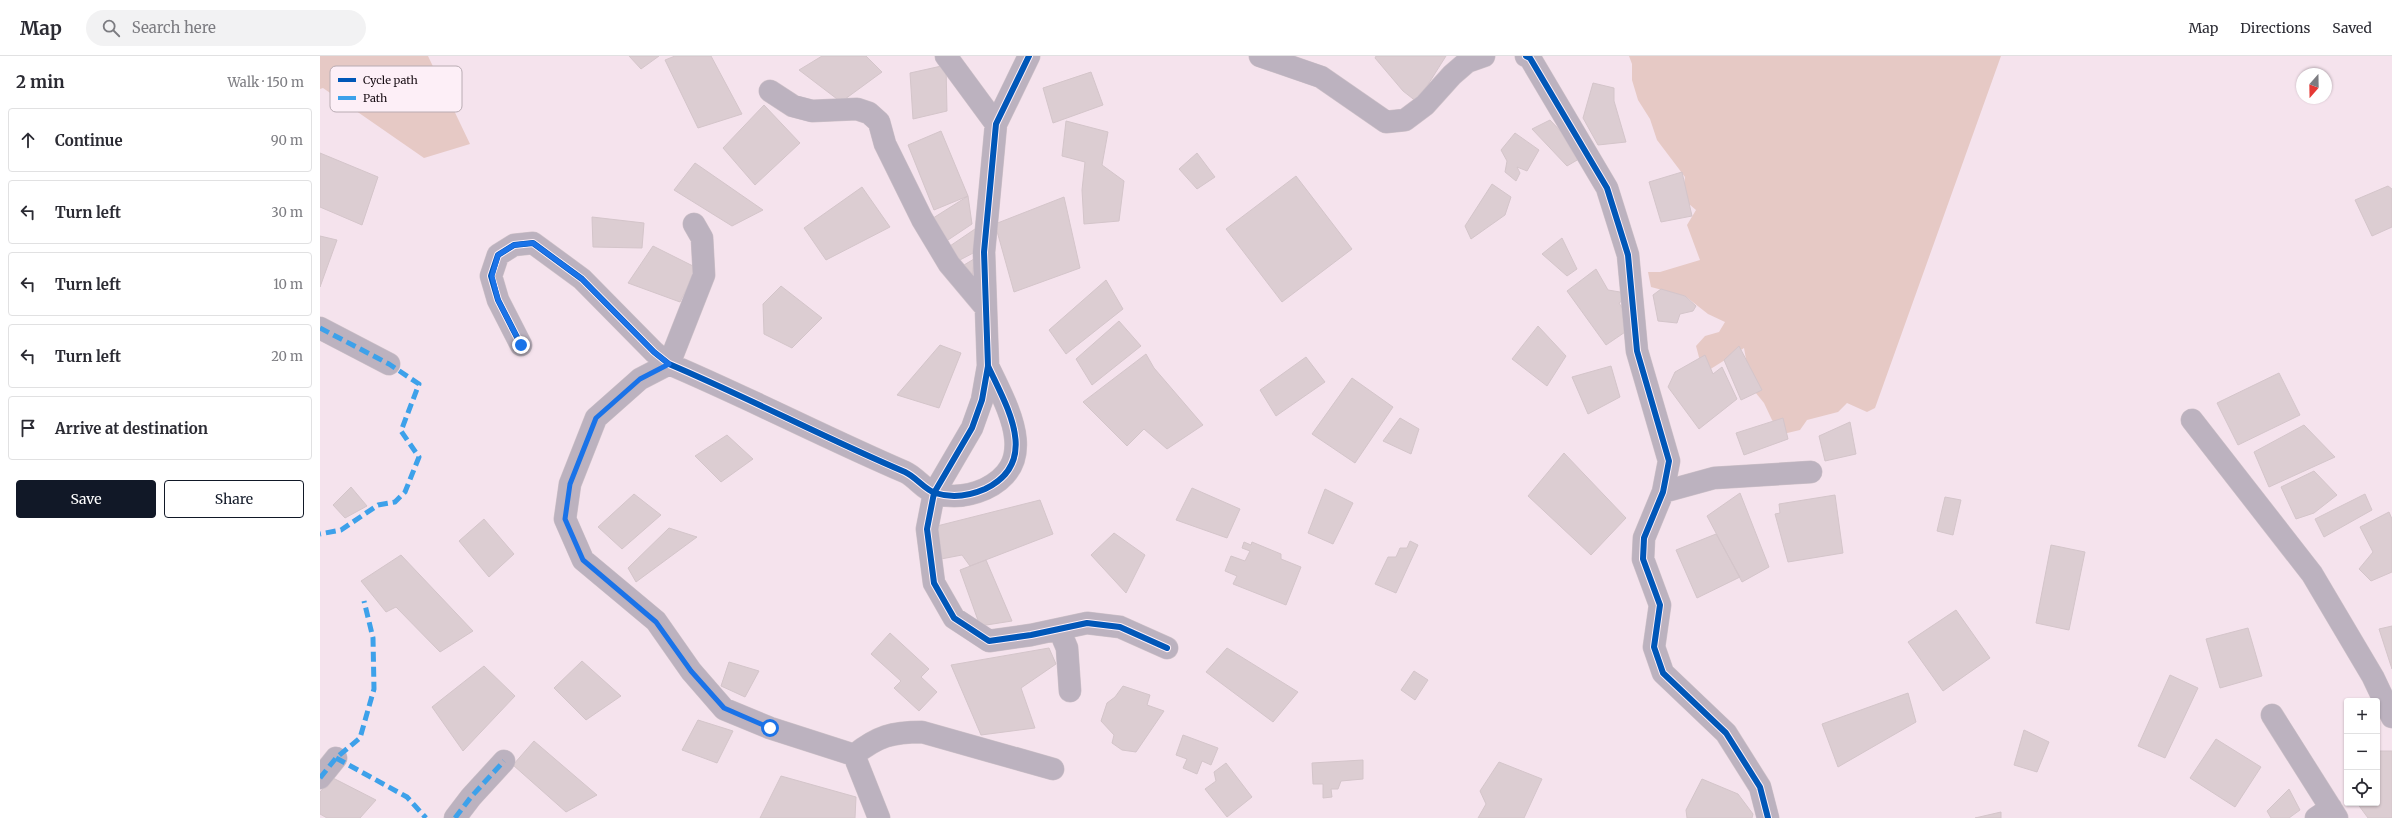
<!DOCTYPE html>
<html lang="en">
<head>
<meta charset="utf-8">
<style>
	body { margin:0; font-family:Merriweather,serif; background:#f2f2f3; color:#2b2b33 }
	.controls { position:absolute; right:12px; bottom:12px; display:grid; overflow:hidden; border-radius:4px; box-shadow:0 1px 3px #0004 }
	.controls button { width:36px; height:36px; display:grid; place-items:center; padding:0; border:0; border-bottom:1px solid #e1e1e2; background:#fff; color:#2b2b33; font:20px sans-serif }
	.compass { position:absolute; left:1976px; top:12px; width:36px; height:36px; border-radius:50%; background:#fff; box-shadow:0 1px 3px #0004; rotate:200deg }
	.stop { position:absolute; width:12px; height:12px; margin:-9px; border:3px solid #1a73e8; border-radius:50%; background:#fff }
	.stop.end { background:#1a73e8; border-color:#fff; box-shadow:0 1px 4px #0008 }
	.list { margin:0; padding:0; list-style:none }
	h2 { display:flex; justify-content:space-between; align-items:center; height:52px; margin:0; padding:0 16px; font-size:17px }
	h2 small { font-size:13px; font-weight:400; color:#7c7c81 }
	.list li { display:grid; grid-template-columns:26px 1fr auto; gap:12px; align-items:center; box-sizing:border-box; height:64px; margin:0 8px 8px; padding:0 8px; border:1px solid #e1e1e2; border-radius:4px }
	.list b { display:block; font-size:15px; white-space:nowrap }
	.list em { font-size:13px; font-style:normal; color:#7c7c81 }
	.actions { display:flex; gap:8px; padding:12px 16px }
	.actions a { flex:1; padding:9px 0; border:1px solid #111827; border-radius:4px; text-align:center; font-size:14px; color:#111827 }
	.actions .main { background:#111827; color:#fff }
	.icon { flex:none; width:22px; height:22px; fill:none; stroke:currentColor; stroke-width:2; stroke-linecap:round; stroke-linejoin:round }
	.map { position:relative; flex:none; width:2072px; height:762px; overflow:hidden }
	header { display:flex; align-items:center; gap:24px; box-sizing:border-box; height:56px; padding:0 20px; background:#fff; border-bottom:1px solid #e1e1e2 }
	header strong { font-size:19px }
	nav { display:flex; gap:22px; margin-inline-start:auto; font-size:14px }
	.search { width:280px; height:36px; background:#f2f2f3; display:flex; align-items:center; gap:10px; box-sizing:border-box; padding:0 14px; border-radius:22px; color:#7c7c81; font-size:15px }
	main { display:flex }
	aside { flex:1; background:#fff }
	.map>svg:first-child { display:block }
	.green { fill:#e6c9c5 }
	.building { fill:#dccdd2; stroke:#d4c5ca }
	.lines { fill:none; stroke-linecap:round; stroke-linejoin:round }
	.pedestrian-casing { stroke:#d0c3ca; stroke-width:23 }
	.minor-casing { stroke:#d0c3ca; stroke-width:23 }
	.pedestrian { stroke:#bcb2bf; stroke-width:22 }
	.minor { stroke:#bcb2bf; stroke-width:22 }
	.quiet { stroke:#3da1ea; stroke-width:5; stroke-dasharray:10 5; stroke-linecap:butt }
	.cycleway-casing { stroke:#fdeff7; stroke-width:8 }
	.cycleway { stroke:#0057b8; stroke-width:6 }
	.route { stroke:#1a73e8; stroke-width:5 }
	.key { fill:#fdeff7; stroke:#b9acb3; stroke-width:1 }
	.key-label { font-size:11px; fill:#190e15 }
</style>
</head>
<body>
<header>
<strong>Map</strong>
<div class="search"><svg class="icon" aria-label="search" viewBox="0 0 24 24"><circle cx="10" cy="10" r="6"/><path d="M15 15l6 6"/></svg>Search here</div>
<nav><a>Map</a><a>Directions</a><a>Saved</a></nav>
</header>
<main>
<aside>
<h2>2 min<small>Walk · 150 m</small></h2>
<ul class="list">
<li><svg class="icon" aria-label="ahead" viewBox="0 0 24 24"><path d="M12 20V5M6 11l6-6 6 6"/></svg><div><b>Continue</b></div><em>90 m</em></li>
<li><svg class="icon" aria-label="left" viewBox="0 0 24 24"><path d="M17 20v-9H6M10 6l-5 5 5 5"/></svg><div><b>Turn left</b></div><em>30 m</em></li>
<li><svg class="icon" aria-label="left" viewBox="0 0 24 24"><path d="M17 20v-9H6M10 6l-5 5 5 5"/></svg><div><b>Turn left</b></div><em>10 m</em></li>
<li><svg class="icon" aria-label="left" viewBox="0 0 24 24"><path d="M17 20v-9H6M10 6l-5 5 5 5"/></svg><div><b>Turn left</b></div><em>20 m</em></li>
<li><svg class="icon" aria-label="arrive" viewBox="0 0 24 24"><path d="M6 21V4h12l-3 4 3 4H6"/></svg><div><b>Arrive at destination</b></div></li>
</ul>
<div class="actions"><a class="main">Save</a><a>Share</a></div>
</aside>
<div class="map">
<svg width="2072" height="762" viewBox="0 0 2072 762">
	<rect width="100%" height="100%" fill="#f5e3ed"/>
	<path class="green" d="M0,0H108L150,88L104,102L3,32L0,33Z
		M1309,0H1681L1555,352L1547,356L1527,347L1518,356L1487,364L1480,374L1463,378L1452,364L1444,347L1431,331L1424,292L1389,314L1380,305L1376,290L1385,280L1399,276L1405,266L1388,258L1365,240L1331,231L1328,216H1340L1380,204L1367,169L1376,154L1362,142L1365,121L1337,84L1330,63L1318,44L1312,24V8Z"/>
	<path class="building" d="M309,0H339L321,13Z
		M355,0H391L422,58L378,72L345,4Z
		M502,0H546L562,16L521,46L479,14Z
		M1056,0H1126L1097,46L1083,35L1055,2Z
		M626,9L627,55L593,63L590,17Z
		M771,16L783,49L733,67L723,32Z
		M1273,27L1294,32V45L1306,86L1278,89L1263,62Z
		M444,49L480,87L435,129L403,92Z
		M1230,64L1264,100L1247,110L1212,73Z
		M746,65L788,76L782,109L804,125L799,165L764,168L762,134L765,106L742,100Z
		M621,75L648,140L614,154L588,89Z
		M1195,77L1219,94L1207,115L1197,111L1200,117L1196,125L1185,116L1187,105L1181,94Z
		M0,97L58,121L42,169L0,151Z
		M877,97L895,121L877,133L859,113Z
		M375,107L443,154L412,170L354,134Z
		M1362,116L1372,160L1341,166L1329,126Z
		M976,120L1032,193L962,246L906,173Z
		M1172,128L1191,141L1185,159L1151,183L1145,170Z
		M2068,130L2072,133V171L2052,180L2035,144Z
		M542,131L570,171L506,204L484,172Z
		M648,140L652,168L622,188L610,164Z
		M744,141L760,212L694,236L675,168Z
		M272,161L324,167L322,192L273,191Z
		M655,173L657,195L638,205L627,192Z
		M0,180L17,184L0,231Z
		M1242,182L1257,213L1247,220L1222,198Z
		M333,190L377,212L360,246L308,227Z
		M654,203L652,224L639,212Z
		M1276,213L1288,234L1312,238L1299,247L1314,270L1286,289L1247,235Z
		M786,224L803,253L746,298L729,274Z
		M461,230L502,262L472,292L444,278L443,248Z
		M1341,233L1365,240L1376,250L1373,255L1360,258L1357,267L1338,265L1333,239Z
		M799,265L821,290L772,329L756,303Z
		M1218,270L1246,300L1227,330L1192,303Z
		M620,289L641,297L619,352L577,339Z
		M1419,290L1442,334L1421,344L1404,304Z
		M826,298L834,312L883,369L847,393L824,373L807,390L763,346Z
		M1385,299L1393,318L1402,311L1417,343L1379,373L1348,331L1355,316Z
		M986,301L1005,326L956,360L940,334Z
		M1291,310L1300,341L1268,358L1252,321Z
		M1959,317L1980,359L1918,389L1897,347Z
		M1032,322L1073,351L1035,407L992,378Z
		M1080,362L1099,373L1091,398L1063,385Z
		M1463,362L1468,383L1424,399L1416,377Z
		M1530,366L1536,398L1505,405L1499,380Z
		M1984,369L2015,401L1949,431L1934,396Z
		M407,379L433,403L401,426L375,400Z
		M1244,397L1306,462L1271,499L1208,440Z
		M1994,415L2017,439L1994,457L1976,463L1961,431Z
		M31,431L47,450L25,462L13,449Z
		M872,432L920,453L907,482L856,464Z
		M1005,433L1033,447L1013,488L988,477Z
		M1420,437L1449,511L1422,526L1387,460Z
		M314,438L341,459L302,493L278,471Z
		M2045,438L2052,454L2004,481L1995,463Z
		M1515,439L1523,497L1468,506L1455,458L1460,457L1459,448Z
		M1625,441L1641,444L1633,479L1617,475Z
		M720,444L733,478L650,510L642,499L621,503L609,472Z
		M2069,456L2072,463V516L2051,525L2039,513L2053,496L2040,471Z
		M164,463L194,498L169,521L139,485Z
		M349,472L377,481L316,526L308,512Z
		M794,477L825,499L806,537L771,499Z
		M1396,478L1420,521L1377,542L1356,494Z
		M1090,485L1098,489L1076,537L1055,528L1068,501H1076L1080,492H1087Z
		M924,486L931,489L932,486L961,498V503L981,511L966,549L913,528L917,520L905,515L911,500L925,505L930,495L922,492Z
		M1731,489L1765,496L1749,574L1716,567Z
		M81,499L153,575L120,596L76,551L66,556L41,525Z
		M666,504L692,565L660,570L640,514Z
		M1636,554L1670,602L1623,635L1588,586Z
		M2072,570V613L2059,573Z
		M1928,572L1942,620L1900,632L1886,583Z
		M570,577L609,613L601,621L617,636L599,655L574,632L581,625L551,598Z
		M729,592L736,608L701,632L715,672L661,679L631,609Z
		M907,592L978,636L953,666L886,616Z
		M262,605L301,640L266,664L234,632Z
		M409,606L439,615L425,641L401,630Z
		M164,610L195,640L143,695L112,651Z
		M1094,615L1108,624L1095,644L1081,634Z
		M1850,619L1878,632L1845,702L1818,690Z
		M803,630L830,639L827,649L844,655L816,696L802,694L792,687L794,679L781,665L787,647L795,641Z
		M1588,637L1596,666L1518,711L1502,668Z
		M378,664L413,675L397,707L362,694Z
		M1704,674L1729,686L1717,716L1694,709Z
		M863,679L898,692L891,709L882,705L877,718L863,712L867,703L856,699Z
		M1896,683L1941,711L1915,751L1870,722Z
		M214,685L277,739L246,756L193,709Z
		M2057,695H2072V762H2048L2037,747H2057Z
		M1043,704V723L1021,725L1018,733H1011L1012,741L1003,742V728H993L992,707Z
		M1179,706L1222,723L1204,762H1158L1166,748L1160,735Z
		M906,707L932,741L907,761L885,733L896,725L894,716Z
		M461,720L536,741L535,762H440Z
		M13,722L56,744L40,762H7L0,758V736Z
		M1382,723L1418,738L1433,758L1432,762H1367L1366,754Z
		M1969,733L1980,754L1969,762H1951L1947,755Z
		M1681,756V762H1655Z"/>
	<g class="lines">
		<g class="pedestrian-casing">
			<path id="pedestrian" d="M0,272L69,308
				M0,722L16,702
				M135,762L151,741L184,705"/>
		</g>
		<g class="minor-casing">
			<path id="minor" d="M626,0L676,68
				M709,0L676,68L664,196L668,310L662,344L652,372L614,437L607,473L614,527L634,562L669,585L711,579L767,567L800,571L847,592
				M940,0L1001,21L1066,66L1085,64L1105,49L1132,19L1147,6L1164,0
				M1206,0L1210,2L1287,132L1308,199L1317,295L1349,405L1343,436L1324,482L1323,503L1340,549L1334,591L1343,617L1406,677L1440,731L1448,762
				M450,35L473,50L492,55L537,53L549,57L559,66L565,88L602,163L629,208L666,252
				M374,168L382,182L384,219L349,308L320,323L276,362L250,428L245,463L263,504L336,565L371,615L404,653L450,672L534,699L559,762
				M201,289L178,244L171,220L178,199L194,189L213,187L262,223L334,296L349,308C429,342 506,382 585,416C596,421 604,434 615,437C631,442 649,440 665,433C721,406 687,351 668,310
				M1872,364L1992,518L2053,621L2072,661
				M1343,436L1394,422L1491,416
				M739,573L747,592L750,635
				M1952,659L2017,762
				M534,699C558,680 572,676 602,676L733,713
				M1996,762L2011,752"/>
		</g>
		<use href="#pedestrian" class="pedestrian"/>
		<use href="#minor" class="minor"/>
		<path class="quiet" d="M0,272L69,308L99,328L81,375L99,401L85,436L75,446L58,449L21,474L0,478
			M16,702L87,741L106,762
			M0,722L16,702L40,682L54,633L53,582L44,545
			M135,762L151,741L184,705"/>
		<g class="cycleway-casing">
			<path id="cycleway" d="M709,0L676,68L664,196L668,310L662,344L652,372L614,437L607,473L614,527L634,562L669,585L711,579L767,567L800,571L847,592
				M1206,0L1210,2L1287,132L1308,199L1317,295L1349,405L1343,436L1324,482L1323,503L1340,549L1334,591L1343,617L1406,677L1440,731L1448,762
				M201,289L178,244L171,220L178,199L194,189L213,187L262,223L334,296L349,308C429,342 505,382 585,416C596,421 604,433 615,437C631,442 649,440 665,433C721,406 687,351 668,310"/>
		</g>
		<use href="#cycleway" class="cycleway"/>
	</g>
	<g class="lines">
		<path class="route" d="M201,289L178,244L172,220L178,199L194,189L213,187L262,223L334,296L349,308L320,323L276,362L250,428L245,463L263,504L336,566L371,615L404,652L450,672"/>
	</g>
	<rect x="10" y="10" width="132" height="46" rx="6" class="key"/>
	<rect x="18" y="22" width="18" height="4" fill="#0057b8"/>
	<rect x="18" y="40" width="18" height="4" fill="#3da1ea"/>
	<g class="key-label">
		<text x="43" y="28">Cycle path</text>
		<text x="43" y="46">Path</text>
	</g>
</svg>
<div class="controls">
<button>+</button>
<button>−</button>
<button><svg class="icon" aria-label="locate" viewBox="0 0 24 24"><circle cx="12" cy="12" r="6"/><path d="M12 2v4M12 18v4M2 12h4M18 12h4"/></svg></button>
</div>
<svg class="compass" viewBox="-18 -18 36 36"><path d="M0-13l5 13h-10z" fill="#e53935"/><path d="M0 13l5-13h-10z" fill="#7c7c81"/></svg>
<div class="stop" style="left:450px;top:672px"></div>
<div class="stop end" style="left:201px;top:289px"></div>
</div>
</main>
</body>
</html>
